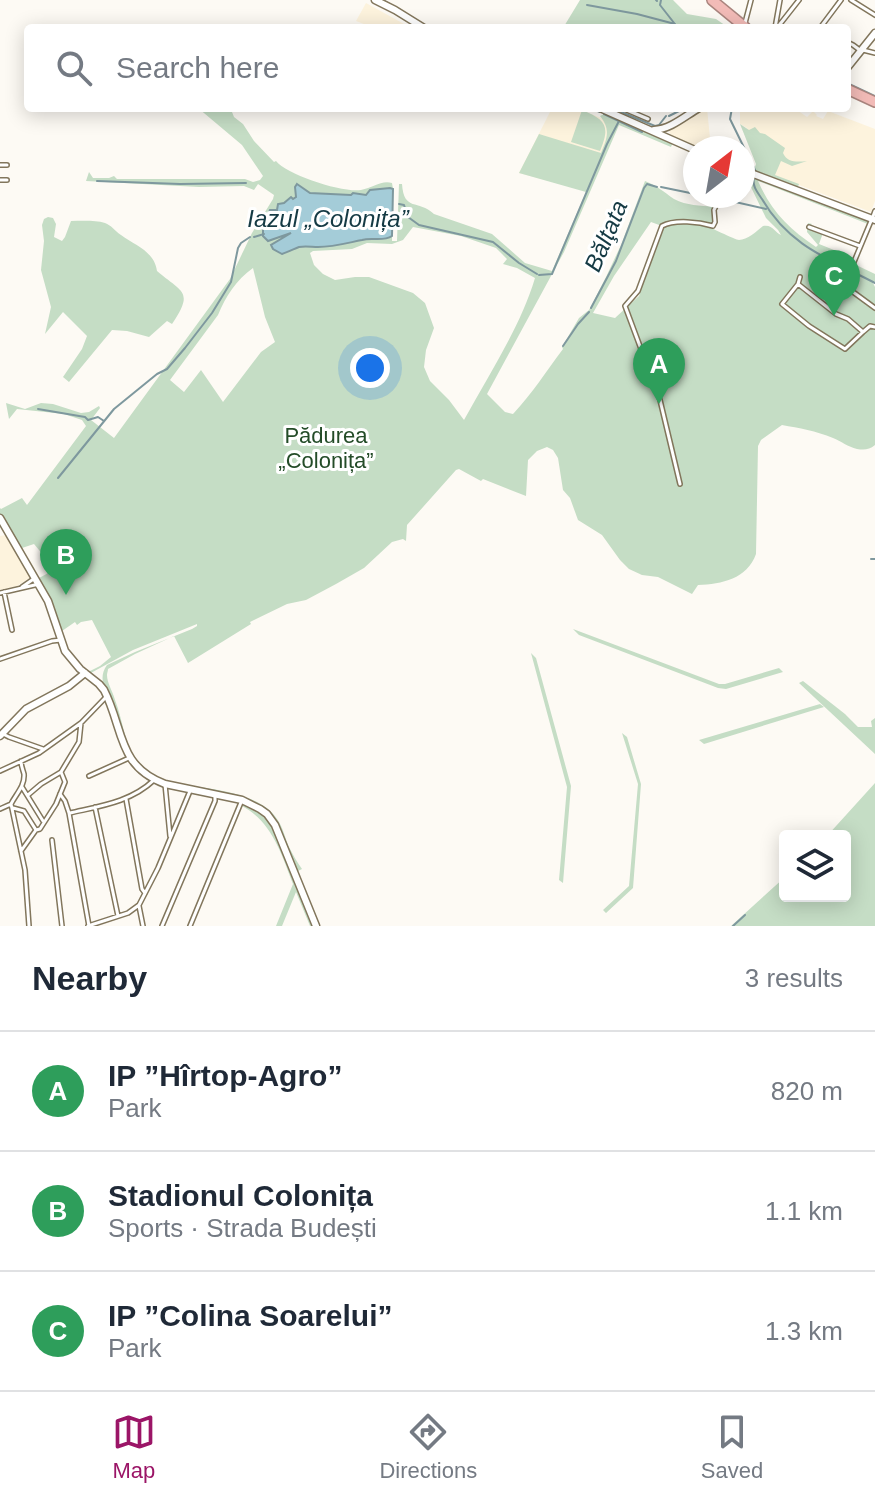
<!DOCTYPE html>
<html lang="en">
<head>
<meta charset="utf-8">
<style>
	body { margin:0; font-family:Helvetica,sans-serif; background:#f6f6f7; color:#1f2937 }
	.controls { position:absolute; right:24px; bottom:24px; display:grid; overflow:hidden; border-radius:8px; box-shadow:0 4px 20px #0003 }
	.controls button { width:72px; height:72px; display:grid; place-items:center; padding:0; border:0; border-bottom:2px solid #e0e1e3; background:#fff; color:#1f2937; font:40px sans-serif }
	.compass { position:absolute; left:683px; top:136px; width:72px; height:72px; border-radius:50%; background:#fff; box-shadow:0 4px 20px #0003; rotate:31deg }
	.you { position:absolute; left:370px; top:368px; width:28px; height:28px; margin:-20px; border:6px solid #fff; border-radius:50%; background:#1a73e8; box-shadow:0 0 0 12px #1a73e833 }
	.badge { display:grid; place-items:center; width:52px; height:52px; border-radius:50%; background:#9b1567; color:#fff; font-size:26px; font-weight:700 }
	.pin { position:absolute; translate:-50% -66px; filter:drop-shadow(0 2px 4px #0008) }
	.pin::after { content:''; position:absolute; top:42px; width:28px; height:24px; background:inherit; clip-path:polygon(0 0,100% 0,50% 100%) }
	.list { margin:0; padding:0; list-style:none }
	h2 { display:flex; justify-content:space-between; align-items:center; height:104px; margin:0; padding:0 32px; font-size:34px }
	h2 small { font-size:26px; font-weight:400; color:#747a83 }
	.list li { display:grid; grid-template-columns:52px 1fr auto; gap:24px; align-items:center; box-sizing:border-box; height:120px; padding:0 32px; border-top:2px solid #e0e1e3 }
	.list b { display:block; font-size:30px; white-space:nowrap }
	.list p { margin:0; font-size:26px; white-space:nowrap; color:#747a83 }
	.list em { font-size:26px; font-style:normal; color:#747a83 }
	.icon { flex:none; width:44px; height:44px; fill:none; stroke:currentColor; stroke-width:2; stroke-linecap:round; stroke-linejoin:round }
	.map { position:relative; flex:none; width:875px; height:926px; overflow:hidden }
	.search { position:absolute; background:#fff; box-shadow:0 4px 20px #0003; left:24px; right:24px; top:24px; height:88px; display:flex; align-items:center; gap:20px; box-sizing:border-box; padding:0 28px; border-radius:8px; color:#747a83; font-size:30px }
	.sheet { height:464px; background:#fff }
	nav { display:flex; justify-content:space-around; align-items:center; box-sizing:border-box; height:112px; border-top:2px solid #e0e1e3; background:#fff; font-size:22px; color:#747a83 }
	nav a { display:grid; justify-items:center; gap:4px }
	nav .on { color:#9b1567 }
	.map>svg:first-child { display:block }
	.built { fill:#fdf3dd }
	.green { fill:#c5ddc5; fill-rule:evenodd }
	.water { fill:#a4ccd8; stroke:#7e989e; stroke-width:2 }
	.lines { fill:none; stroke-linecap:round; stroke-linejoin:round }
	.stream { stroke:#7e989e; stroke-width:2 }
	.street-casing { stroke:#82765c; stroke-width:6 }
	.secondary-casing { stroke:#82765c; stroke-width:9 }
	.highway-casing { stroke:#aa857e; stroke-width:12 }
	.street { stroke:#fff; stroke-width:3 }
	.secondary { stroke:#fff; stroke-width:6 }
	.highway { stroke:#f2bbb7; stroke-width:9 }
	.labels { text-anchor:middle; stroke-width:6; stroke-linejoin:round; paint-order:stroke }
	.park-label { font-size:22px; fill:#244c28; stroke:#fff }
	.water-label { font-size:24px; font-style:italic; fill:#153a44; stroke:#fff }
</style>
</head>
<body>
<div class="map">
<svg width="875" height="926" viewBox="0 0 875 926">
	<rect width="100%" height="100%" fill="#fdfaf4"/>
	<path class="built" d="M366,3L406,25L404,28H374L356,21Z
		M552,108H576L614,123L587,191L519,173Z
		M704,108H707L711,148H695L673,138L669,132L671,129Z
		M740,108H794L807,117L813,111L817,115L816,116L823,119L828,111L875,129V201L871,212L759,170L747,128L740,124Z
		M6,535L31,577L17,586L0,590V536Z"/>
	<path class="green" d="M580,0H673L687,14L716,19L729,28H675L670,25L669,28H563Z
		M198,108H233L232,112L234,117L243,124L254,141L274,162L276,161C287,175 343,193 361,190C373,188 381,180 392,183L393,189C380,190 374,198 363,199C338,202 322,191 304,213C297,221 295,226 296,236L316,242L335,239L340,241L361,233L392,236V241H397L399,184H402C404,212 418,199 434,214L492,234L525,263L552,271L586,192L519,173L539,134L601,153C607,138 611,130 600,116L606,113L673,142L671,147L619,125L564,252L487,394L505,412L513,414C532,394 547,370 563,349L562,347L579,318L589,310L606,277L621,245L645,181C656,185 664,192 674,199C687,206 700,205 714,207L713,225L701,223C707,226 736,240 739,240C747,240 757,231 763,226C773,224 775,233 781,235L778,230L766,218L749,183L743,180V171L870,219L868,224L758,181C771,211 789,229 816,247L818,245L807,232L808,223L812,224L809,227L823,233L819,244L854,258L850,269H852L854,264L875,274V281L873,283L875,287V445C869,450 864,450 857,449C848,447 841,441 833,438C816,431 799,428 782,425L761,440L758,446L756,554C747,579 722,584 698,585L692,594L658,577L642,575L629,569L620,560L602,535L578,520L570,498L563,490L558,458L553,450L547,447L537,451L528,460L526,496L483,479L481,481L459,469L456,470L407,525L406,541L403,539L392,542L364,568L336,584L306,600L287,604L250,622L251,624L188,663L174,636L135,654L108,669C108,671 107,673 107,675C107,683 113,692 115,700C123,720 124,743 136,761C142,770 152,775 162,780C194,789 257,788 277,819C283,827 285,838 289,847C293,855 297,862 302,869L298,871L295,868C287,850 280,822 263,810C226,784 161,798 133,761C123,747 120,726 114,710C108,694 96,680 107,665L135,652L192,629L197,626V624L133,650L89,674L84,669L88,672L100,666L111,657L92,620L81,622L77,625L75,622L62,631L65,648L50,601L26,561L28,560L39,578L52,571L44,556L34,544L22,548L27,558L25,560L0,514V508L1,509L22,498L27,505L86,426L82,420L64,414L17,409L9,419L6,403L25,409L41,403L53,404L81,413L89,412L99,406L100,408L91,420L114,438L230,279L252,233L273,199L274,195L258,184L254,190L244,186L199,187L86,181L89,172L93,178H109L114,176L117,179H245L253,182L260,180L263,176L242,145ZM651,222L662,226L667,222H673L666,224L660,232L639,296L615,318L593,313L614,276ZM413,227L461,236L496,248L507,259L503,264L517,268L535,278C520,328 489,374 464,420L449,400L430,381L424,367L426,350L434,328L425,303L413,293L369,277H355L335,280L323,274L314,265L310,253L313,251L352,249L367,243L392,244L403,240ZM253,268L265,317L275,342L261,352L223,402L201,370L184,392L170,380L218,315C226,296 236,280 253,268Z
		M582,110C607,120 610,127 600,151L571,142Z
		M740,124L749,130L755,127L760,133L765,134L785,148L783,153C787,163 798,162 807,161L792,166L781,161L775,175L799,184L797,189L743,168V166L754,170L756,164Z
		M48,217L53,218L56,224L54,237L62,241L65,237L71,221C82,221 95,220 105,223C111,225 115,231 121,235C136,246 154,251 157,271C183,293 194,291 172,324L167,321L149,337L127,331L112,330L69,382L63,377L82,349L87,336L63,312L45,334L51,307L41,270L44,241L42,225L44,219Z
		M573,629L719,684H725L779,668L783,672L726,689L718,688L579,635Z
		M531,653L536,658L571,786L563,883L559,880L567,787Z
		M803,681L845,714L858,727H872L871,721L875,718V754L799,683Z
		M820,704L824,707L704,744L699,740Z
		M622,733L627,737L641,784L633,888L606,913L603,910L629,886L638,784Z
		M875,783V926H731L785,877V896H845V836H827Z
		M244,802L255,807L271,821L315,926H310L296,892L282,926H276L293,884C281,853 272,822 242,806Z"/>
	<path class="water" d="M297,184L310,193L351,195L353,193L366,195L370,190L390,188L393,189L392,236C383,242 372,237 362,240C347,243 333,247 318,247C312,247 305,246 299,247C294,249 288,252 282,254L273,249L271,245L291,233L268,241L263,236V224L265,222L270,210H277L278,204L284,203L291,197L293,199L296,197L295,187Z"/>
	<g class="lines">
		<path class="stream" d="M383,0L429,28
			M656,0L657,1
			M661,0L660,5L678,28
			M587,5L637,14L675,24
			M847,83L875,96
			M590,108L600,112
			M612,108L617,111
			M732,108L730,119L756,172
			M621,112L655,126L659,125L666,116
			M604,114L642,132
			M669,116L685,108
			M754,177C752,186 757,192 762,199C789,246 829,259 875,283
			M97,181L180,184L246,183
			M661,187L695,194
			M707,196L717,198
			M722,199L766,209
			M399,204L404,205L408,217L419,225L493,242L519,263L537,274
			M254,237L264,234
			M539,275L552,274L607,144L619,121
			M591,308L616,261L644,188L647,184L657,187
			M563,346L578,324L589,312
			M38,409L85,417L88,420L98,417L104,421
			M58,478L114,409L157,374L167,369L185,348L212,313L231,282L238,248L241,243L250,237
			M871,559H875
			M733,926L745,915"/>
		<g class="street-casing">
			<path id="street" d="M851,0L875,15
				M745,23L751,0
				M775,28L780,0
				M777,28L799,0
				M820,28L841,0
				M847,42L853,45L861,51
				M863,50L875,53
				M622,108L648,119
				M0,165H7
				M0,180H7
				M872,219L875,211
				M809,227L860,246
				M851,269L871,221
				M834,272V278L875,308
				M800,277L798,284L836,314L848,319L863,332L870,326L875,327
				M798,284L782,304L809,326L845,349L863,332
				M680,484L660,400L625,306L638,291L662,226C675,219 699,222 713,226L715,222L714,210L721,196
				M22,587L35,578
				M4,592L12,630
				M0,593L39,584
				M0,659L52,641L61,640
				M3,734L9,737L43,749
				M0,771L39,753L81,723L107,696
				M89,776L129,758
				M165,784L170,836
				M22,787L43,821
				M60,794L65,801L69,813L89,926
				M28,795L41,784L61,772L79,742L81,723
				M126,799L142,889L145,893
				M11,804L25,870L29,926
				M95,807L118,916
				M13,808L24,811L36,830
				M0,809L11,804C16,794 25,786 24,774C23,770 21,766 21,761
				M70,813C100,806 131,802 154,780
				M52,840L62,926
				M21,851L36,830L40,829L56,804L65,782L61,772
				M139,906L143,926
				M88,926L128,913L139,905L158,868L190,791
				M162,926L215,801V797
				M190,926L242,800"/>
		</g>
		<g class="secondary-casing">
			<path id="secondary" d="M375,0L395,10L424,28
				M847,68L875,33
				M600,108L695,150
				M654,130C671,129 685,116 699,108
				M743,170L875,220
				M0,518L48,601L65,651L80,669L99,684L104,690C124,729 117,766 165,784L242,800L260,809L267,814L275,825L316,926
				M0,736L26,709L69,686L85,673"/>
		</g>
		<g class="highway-casing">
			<path id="highway" d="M712,0L746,28
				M847,89L875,102"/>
		</g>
		<use href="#street" class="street"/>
		<use href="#secondary" class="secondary"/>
		<use href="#highway" class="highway"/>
	</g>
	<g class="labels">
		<g class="park-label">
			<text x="326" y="443">Pădurea<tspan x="326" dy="25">„Colonița”</tspan></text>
		</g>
		<g class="water-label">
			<text x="328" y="227">Iazul „Colonița”</text>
			<text transform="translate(606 236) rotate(-67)" y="8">Bălţata</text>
		</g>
	</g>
</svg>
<div class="controls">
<button><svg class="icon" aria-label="layers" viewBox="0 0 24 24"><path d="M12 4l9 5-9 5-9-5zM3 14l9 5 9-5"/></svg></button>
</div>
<svg class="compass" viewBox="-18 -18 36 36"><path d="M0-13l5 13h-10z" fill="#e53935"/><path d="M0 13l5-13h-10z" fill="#747a83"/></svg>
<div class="you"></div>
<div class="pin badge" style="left:659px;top:404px;background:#2e9e5b">A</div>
<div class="pin badge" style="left:66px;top:595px;background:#2e9e5b">B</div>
<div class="pin badge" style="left:834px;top:316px;background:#2e9e5b">C</div>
<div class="search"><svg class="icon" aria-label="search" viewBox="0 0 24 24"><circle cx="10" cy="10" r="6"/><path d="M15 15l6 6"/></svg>Search here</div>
</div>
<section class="sheet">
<h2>Nearby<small>3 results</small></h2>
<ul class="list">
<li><span class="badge" style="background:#2e9e5b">A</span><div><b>IP ”Hîrtop-Agro”</b><p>Park</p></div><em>820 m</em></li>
<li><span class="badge" style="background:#2e9e5b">B</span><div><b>Stadionul Colonița</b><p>Sports · Strada Budești</p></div><em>1.1 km</em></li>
<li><span class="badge" style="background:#2e9e5b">C</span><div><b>IP ”Colina Soarelui”</b><p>Park</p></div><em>1.3 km</em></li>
</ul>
</section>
<nav>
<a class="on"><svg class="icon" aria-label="map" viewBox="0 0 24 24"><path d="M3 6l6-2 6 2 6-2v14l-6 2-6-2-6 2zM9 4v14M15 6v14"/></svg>Map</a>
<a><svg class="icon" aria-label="directions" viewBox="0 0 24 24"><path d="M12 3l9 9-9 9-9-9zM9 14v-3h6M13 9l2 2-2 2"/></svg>Directions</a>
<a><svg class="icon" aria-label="saved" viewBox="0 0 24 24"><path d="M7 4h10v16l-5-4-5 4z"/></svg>Saved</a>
</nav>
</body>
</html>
